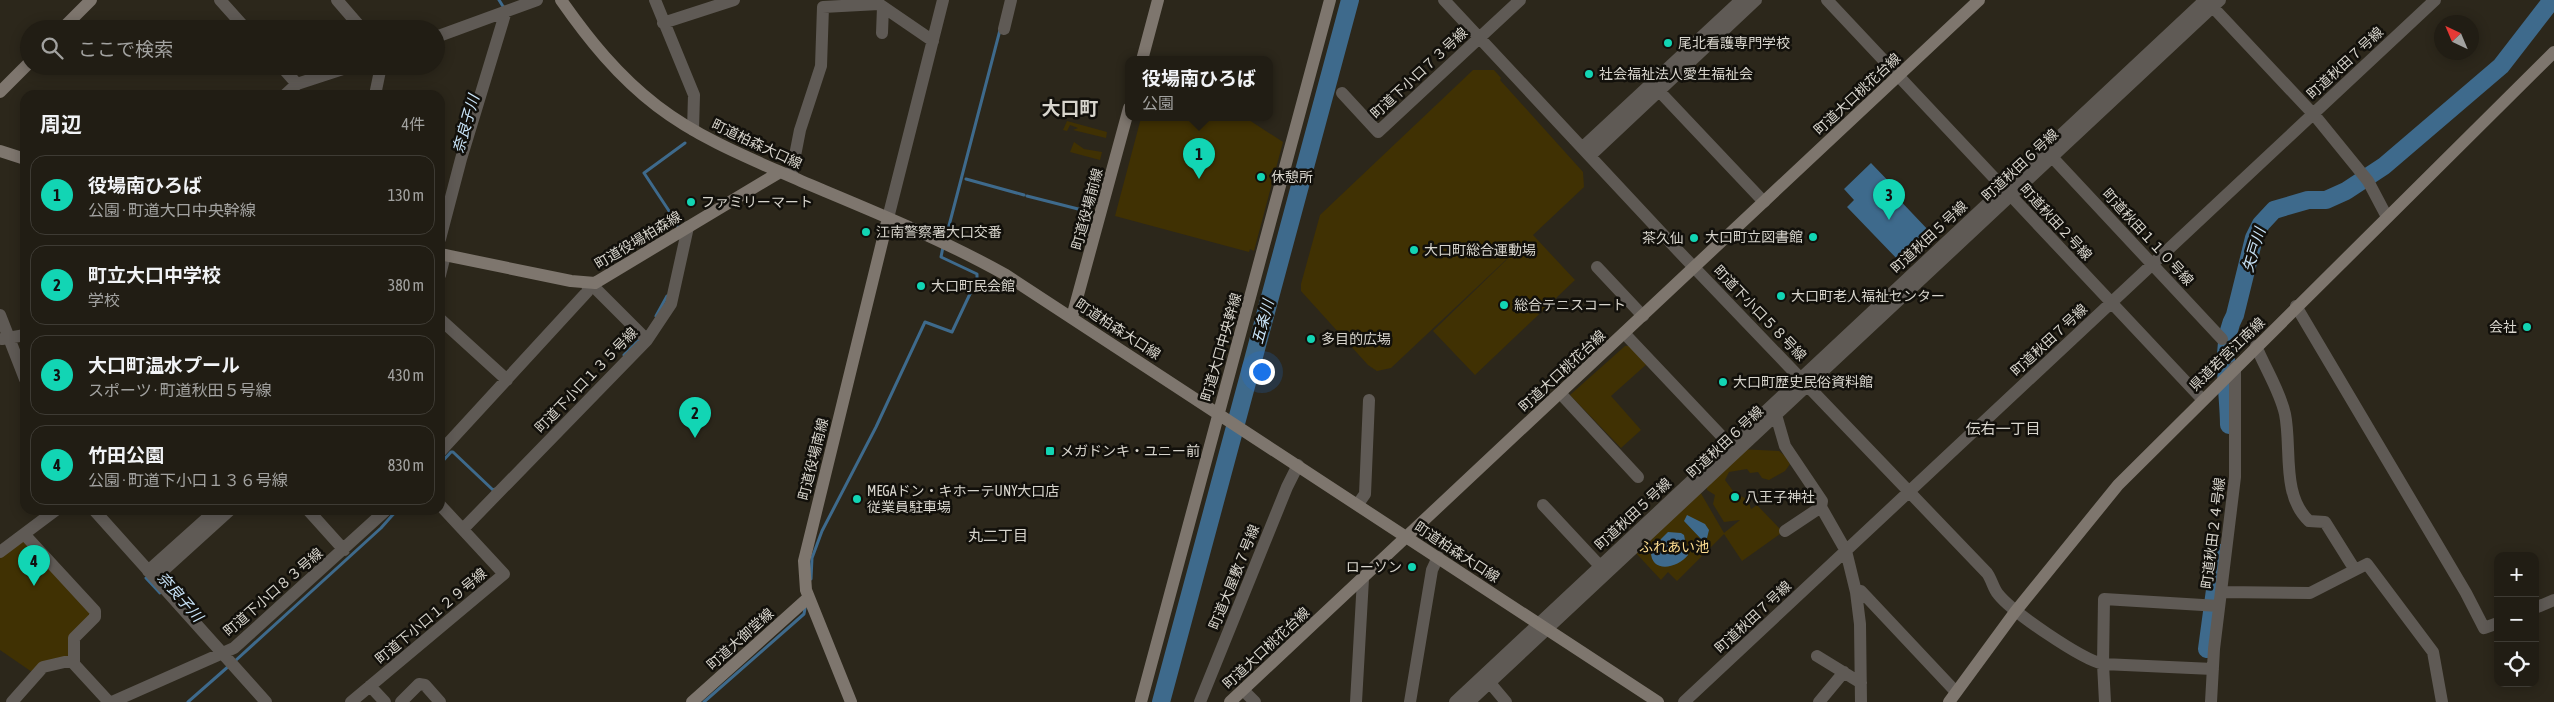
<!DOCTYPE html>
<html lang="ja">
<head>
<meta charset="utf-8">
<style>
	body { margin:0; font-family:"Asap Condensed","Noto Sans JP",sans-serif; background:#29261d; color:#f1f3f6 }
	.controls { position:absolute; right:15px; bottom:15px; display:grid; overflow:hidden; border-radius:10px; box-shadow:0 2px 12px #0003 }
	.controls button { width:45px; height:45px; display:grid; place-items:center; padding:0; border:0; border-bottom:1px solid #3e3b34; background:#211d14; color:#f1f3f6; font:25px sans-serif }
	.compass { position:absolute; left:2434px; top:15px; width:45px; height:45px; border-radius:50%; background:#211d14; box-shadow:0 2px 12px #0003; rotate:316deg }
	.you { position:absolute; left:1261px; top:371px; width:18px; height:18px; margin:-12px; border:4px solid #fff; border-radius:50%; background:#1a73e8; box-shadow:0 0 0 8px #1a73e833 }
	.badge { display:grid; place-items:center; width:32px; height:32px; border-radius:50%; background:#12d5b4; color:#111; font-size:16px; font-weight:700 }
	.pin { position:absolute; translate:-50% -41px; filter:drop-shadow(0 1px 2px #0008) }
	.pin::after { content:''; position:absolute; top:26px; width:18px; height:15px; background:inherit; clip-path:polygon(0 0,100% 0,50% 100%) }
	.popup { position:absolute; left:1125px; top:56px; width:148px; height:65px; box-sizing:border-box; display:grid; place-content:center; border-radius:10px; background:#211d14; filter:drop-shadow(0 1px 4px #0005); font-size:16px; white-space:nowrap; color:#a2a2a0 }
	.popup b { font-size:19px; color:#f1f3f6 }
	.popup::after { content:''; position:absolute; left:50%; top:100%; margin-left:-10px; border:10px solid transparent; border-top-color:#211d14 }
	.list { margin:0; padding:0; list-style:none }
	h2 { display:flex; justify-content:space-between; align-items:center; height:65px; margin:0; padding:0 20px; font-size:21px }
	h2 small { font-size:16px; font-weight:400; color:#a2a2a0 }
	.list li { display:grid; grid-template-columns:32px 1fr auto; gap:15px; align-items:center; box-sizing:border-box; height:80px; margin:0 10px 10px; padding:0 10px; border:1px solid #3e3b34; border-radius:15px }
	.list b { display:block; font-size:19px; white-space:nowrap }
	.list p { margin:0; font-size:16px; white-space:nowrap; color:#a2a2a0 }
	.list em { font-size:16px; font-style:normal; color:#a2a2a0 }
	.icon { flex:none; width:28px; height:28px; fill:none; stroke:currentColor; stroke-width:2; stroke-linecap:round; stroke-linejoin:round }
	.map { position:relative; flex:none; width:2554px; height:702px; overflow:hidden }
	.search { position:absolute; background:#211d14; box-shadow:0 2px 12px #0003; left:20px; top:20px; width:425px; height:55px; display:flex; align-items:center; gap:12px; box-sizing:border-box; padding:0 18px; border-radius:28px; color:#a2a2a0; font-size:19px }
	.panel { position:absolute; background:#211d14; box-shadow:0 2px 12px #0003; left:20px; top:90px; width:425px; height:425px; border-radius:15px }
	.map>svg:first-child { display:block }
	.green { fill:#403103 }
	.water { fill:#3e6a8c }
	.lines { fill:none; stroke-linecap:round; stroke-linejoin:round }
	.stream { stroke:#3e6a8c; stroke-width:3 }
	.river { stroke:#3e6a8c; stroke-width:18 }
	.street { stroke:#5f5a55; stroke-width:12 }
	.secondary { stroke:#7e766e; stroke-width:12 }
	.poi-dot { fill:#12d5b4; stroke:#12100b; stroke-width:2 }
	.labels { text-anchor:middle; stroke-width:5; stroke-linejoin:round; paint-order:stroke }
	.poi-label { font-size:14px; fill:#d8d5cd; stroke:#12100b; text-anchor:start }
	.street-label { font-size:14px; fill:#d8d5cd; stroke:#12100b }
	.park-label { font-size:14px; fill:#fddd90; stroke:#12100b }
	.water-label { font-size:15px; font-style:italic; fill:#cae5fa; stroke:#12100b }
	.neighbourhood-label { font-size:15px; fill:#d8d5cd; stroke:#12100b }
	.district-label { font-size:19px; font-weight:bold; fill:#d8d5cd; stroke:#12100b }
</style>
</head>
<body>
<div class="map">
<svg width="2554" height="702" viewBox="0 0 2554 702">
	<rect width="100%" height="100%" fill="#2c271b"/>
	<path class="green" d="M1473,70H1494L1501,78L1500,80L1583,172L1584,187L1533,235L1575,280L1475,375L1433,331L1527,240L1391,368L1377,371L1368,365L1301,291V284L1320,215Z
		M1141,118H1240L1249,120L1283,142L1254,251L1250,249L1249,252L1115,216Z
		M1067,121L1107,132L1106,138L1073,130L1078,128L1070,125L1067,131L1063,130Z
		M1074,142L1084,149L1102,152L1100,160L1070,152Z
		M1625,346H1631L1648,363L1611,396L1641,430L1621,448L1570,395Z
		M1739,449L1779,451L1785,456L1790,464L1785,471L1769,480L1762,478L1758,472L1750,473L1747,469L1729,472L1725,480L1736,495C1745,496 1749,501 1751,509L1757,505L1783,532L1742,561L1724,534L1677,581L1668,572L1661,580L1634,551L1699,490L1724,533L1740,520L1724,522L1713,504L1715,495L1707,490L1706,481Z
		M23,541L91,613L66,659L32,672L0,650V558Z"/>
	<path class="water" d="M1871,163L1896,189L1892,192L1931,233L1900,262L1847,207L1854,200L1844,189Z
		M1687,515L1705,524L1709,530L1707,538L1702,540L1684,521Z
		M1668,532L1681,533L1684,535L1688,555C1677,569 1649,574 1651,549Z"/>
	<g class="lines">
		<path class="stream" d="M499,0L504,8
			M966,179L1024,195
			M1027,196L1086,211
			M679,229L677,223L644,173L685,143
			M945,241L1000,30
			M656,316L667,296
			M624,355L641,338
			M440,464L451,452H453L493,490L495,489
			M149,576L146,578L160,593
			M811,579L812,558L822,531L876,427L925,322L952,332L977,279V274L941,257L943,247
			M235,661L381,528L397,510
			M188,702L230,665
			M704,702L804,614L805,608"/>
		<path class="river" d="M2229,425C2229,394 2219,342 2235,315L2254,238L2261,224L2274,210L2308,200H2326L2346,191L2384,166L2501,66L2552,0
			M2207,649L2220,553
			M1161,702L1350,0"/>
		<path class="street" d="M220,0L246,29
			M337,0L362,29
			M655,0L694,95L693,130
			M1444,0L1685,258L1987,573C1992,580 1993,588 1998,594C2012,612 2081,659 2103,664L2105,702
			M1827,0L2202,399
			M2207,1L2316,117L2368,181L2387,217
			M663,23L734,0
			M1004,29L1011,0
			M882,33L883,7
			M436,37L537,0
			M281,66L297,84
			M1659,91L1764,202
			M1342,93L1378,132L1520,0
			M285,95L297,84L352,66
			M375,95L381,66
			M1582,148L1741,0
			M1590,156L1756,0
			M2052,157L2222,339
			M791,176L800,130L821,66L823,7L879,4L933,41
			M888,218L943,0
			M440,239L461,159L506,11
			M1597,267L1643,316
			M440,275L445,255
			M2296,306L2466,593L2484,628L2498,623
			M0,315L25,379
			M440,319L507,380
			M1624,333L1729,444
			M2,339L25,335
			M2256,346C2265,368 2280,391 2285,414C2292,448 2281,495 2309,521L2325,522L2355,570L2367,564L2433,652L2442,702
			M1560,393L1638,477
			M1776,415L1785,446L1822,501L1821,507L1846,551L1856,592L1860,624L1861,702
			M440,452L587,292L590,283L647,340
			M1358,504L1365,494L1369,400
			M1543,505L1600,566
			M94,510L266,702
			M308,510L344,550
			M463,529L647,340L671,304L688,227
			M1785,531L1821,507
			M24,534L95,611V617L74,638V664L109,702
			M0,552L56,510
			M148,571L216,510
			M155,578L230,510
			M1856,592L1861,591L1956,692
			M2221,592L2310,593L2355,570
			M2535,608L2554,600
			M1817,656L1861,683
			M2213,669L2103,664L2104,599L2219,606
			M1490,683L1506,702
			M370,686L385,702
			M1243,690L1255,702
			M12,702L43,667L73,660
			M112,702L234,648L386,510
			M351,702L504,574L440,505
			M401,702L419,684L425,685L440,702
			M1200,702L1287,487L1298,465
			M1356,702L1363,579
			M1410,702L1432,570L1438,557
			M1455,702L2205,0
			M1469,702L2220,0
			M1684,702L2435,0
			M1819,702L1844,672
			M2211,702L2214,649L2235,477V367"/>
		<path class="secondary" d="M561,0C589,40 618,76 657,106C700,139 751,159 801,181C870,210 940,238 1006,275L1658,702
			M62,29L91,0
			M1142,60L1158,0
			M0,92L29,63
			M0,151L25,159
			M440,254L571,281L595,283L780,172
			M1072,317L1129,108
			M692,702L808,598
			M851,702L806,590L804,561L888,218
			M1141,702L1330,0
			M1230,702L1979,0
			M1949,702L2015,612L2118,485L2554,52"/>
	</g>
	<g class="poi-dot">
		<circle cx="1668" cy="43" r="5"/>
		<circle cx="1589" cy="74" r="5"/>
		<circle cx="1261" cy="177" r="5"/>
		<circle cx="691" cy="202" r="5"/>
		<circle cx="866" cy="232" r="5"/>
		<circle cx="1813" cy="237" r="5"/>
		<circle cx="1694" cy="238" r="5"/>
		<circle cx="1414" cy="250" r="5"/>
		<circle cx="921" cy="286" r="5"/>
		<circle cx="1781" cy="296" r="5"/>
		<circle cx="1504" cy="305" r="5"/>
		<circle cx="2527" cy="327" r="5"/>
		<circle cx="1311" cy="339" r="5"/>
		<circle cx="1723" cy="382" r="5"/>
		<rect x="1045" y="446" width="10" height="10" rx="2.5"/>
		<circle cx="1735" cy="497" r="5"/>
		<circle cx="857" cy="499" r="5"/>
		<circle cx="1412" cy="567" r="5"/>
	</g>
	<g class="labels">
		<g class="poi-label">
			<text x="1678" y="48">尾北看護専門学校</text>
			<text x="1599" y="79">社会福祉法人愛生福祉会</text>
			<text x="1271" y="182">休憩所</text>
			<text x="701" y="207">ファミリーマート</text>
			<text x="876" y="237">江南警察署大口交番</text>
			<text x="1803" y="242" text-anchor="end">大口町立図書館</text>
			<text x="1684" y="243" text-anchor="end">茶久仙</text>
			<text x="1424" y="255">大口町総合運動場</text>
			<text x="931" y="291">大口町民会館</text>
			<text x="1791" y="301">大口町老人福祉センター</text>
			<text x="1514" y="310">総合テニスコート</text>
			<text x="2517" y="332" text-anchor="end">会社</text>
			<text x="1321" y="344">多目的広場</text>
			<text x="1733" y="387">大口町歴史民俗資料館</text>
			<text x="1060" y="456">メガドンキ・ユニー前</text>
			<text x="867" y="496">MEGAドン・キホーテUNY大口店<tspan x="867" dy="16">従業員駐車場</tspan></text>
			<text x="1745" y="502">八王子神社</text>
			<text x="1402" y="572" text-anchor="end">ローソン</text>
		</g>
		<g class="street-label">
			<text transform="translate(2345 63) rotate(-43)" y="5">町道秋田７号線</text>
			<text transform="translate(1419 73) rotate(-43)" y="5">町道下小口７３号線</text>
			<text transform="translate(1857 94) rotate(-43)" y="5">町道大口桃花台線</text>
			<text transform="translate(757 144) rotate(25)" y="5">町道柏森大口線</text>
			<text transform="translate(2020 165) rotate(-43)" y="5">町道秋田６号線</text>
			<text transform="translate(1087 209) rotate(-75)" y="5">町道役場前線</text>
			<text transform="translate(2056 222) rotate(47)" y="5">町道秋田２号線</text>
			<text transform="translate(1929 237) rotate(-43)" y="5">町道秋田５号線</text>
			<text transform="translate(2148 237) rotate(47)" y="5">町道秋田１１０号線</text>
			<text transform="translate(638 240) rotate(-31)" y="5">町道役場柏森線</text>
			<text transform="translate(1760 313) rotate(46)" y="5">町道下小口５８号線</text>
			<text transform="translate(1118 329) rotate(33)" y="5">町道柏森大口線</text>
			<text transform="translate(2049 340) rotate(-43)" y="5">町道秋田７号線</text>
			<text transform="translate(1221 347) rotate(-74)" y="5">町道大口中央幹線</text>
			<text transform="translate(2227 354) rotate(-44)" y="5">県道若宮江南線</text>
			<text transform="translate(1562 371) rotate(-43)" y="5">町道大口桃花台線</text>
			<text transform="translate(586 380) rotate(-46)" y="5">町道下小口１３５号線</text>
			<text transform="translate(1725 442) rotate(-43)" y="5">町道秋田６号線</text>
			<text transform="translate(813 459) rotate(-76)" y="5">町道役場南線</text>
			<text transform="translate(1633 514) rotate(-43)" y="5">町道秋田５号線</text>
			<text transform="translate(2213 533) rotate(-83)" y="5">町道秋田２４号線</text>
			<text transform="translate(1457 552) rotate(33)" y="5">町道柏森大口線</text>
			<text transform="translate(1234 577) rotate(-68)" y="5">町道大屋敷７号線</text>
			<text transform="translate(273 592) rotate(-41)" y="5">町道下小口８３号線</text>
			<text transform="translate(431 616) rotate(-40)" y="5">町道下小口１２９号線</text>
			<text transform="translate(1753 617) rotate(-43)" y="5">町道秋田７号線</text>
			<text transform="translate(740 639) rotate(-42)" y="5">町道大御堂線</text>
			<text transform="translate(1266 648) rotate(-43)" y="5">町道大口桃花台線</text>
		</g>
		<g class="park-label">
			<text x="1674" y="552">ふれあい池</text>
		</g>
		<g class="water-label">
			<text transform="translate(466 124) rotate(-74)" y="5">奈良子川</text>
			<text transform="translate(2254 250) rotate(-73)" y="5">矢戸川</text>
			<text transform="translate(1263 322) rotate(-75)" y="5">五条川</text>
			<text transform="translate(180 597) rotate(49)" y="5">奈良子川</text>
		</g>
		<g class="neighbourhood-label">
			<text x="2003" y="434">伝右一丁目</text>
			<text x="998" y="541">丸二丁目</text>
		</g>
		<g class="district-label">
			<text x="1070" y="115">大口町</text>
		</g>
	</g>
</svg>
<div class="controls">
<button>+</button>
<button>−</button>
<button><svg class="icon" aria-label="locate" viewBox="0 0 24 24"><circle cx="12" cy="12" r="6"/><path d="M12 2v4M12 18v4M2 12h4M18 12h4"/></svg></button>
</div>
<svg class="compass" viewBox="-18 -18 36 36"><path d="M0-13l5 13h-10z" fill="#e53935"/><path d="M0 13l5-13h-10z" fill="#a2a2a0"/></svg>
<div class="you"></div>
<div class="pin badge" style="left:1199px;top:179px">1</div>
<div class="popup"><b>役場南ひろば</b>公園</div>
<div class="pin badge" style="left:695px;top:438px">2</div>
<div class="pin badge" style="left:1889px;top:220px">3</div>
<div class="pin badge" style="left:34px;top:586px">4</div>
<div class="search"><svg class="icon" aria-label="search" viewBox="0 0 24 24"><circle cx="10" cy="10" r="6"/><path d="M15 15l6 6"/></svg>ここで検索</div>
<section class="panel">
<h2>周辺<small>4件</small></h2>
<ul class="list">
<li><span class="badge">1</span><div><b>役場南ひろば</b><p>公園 · 町道大口中央幹線</p></div><em>130 m</em></li>
<li><span class="badge">2</span><div><b>町立大口中学校</b><p>学校</p></div><em>380 m</em></li>
<li><span class="badge">3</span><div><b>大口町温水プール</b><p>スポーツ · 町道秋田５号線</p></div><em>430 m</em></li>
<li><span class="badge">4</span><div><b>竹田公園</b><p>公園 · 町道下小口１３６号線</p></div><em>830 m</em></li>
</ul>
</section>
</div>
</body>
</html>
